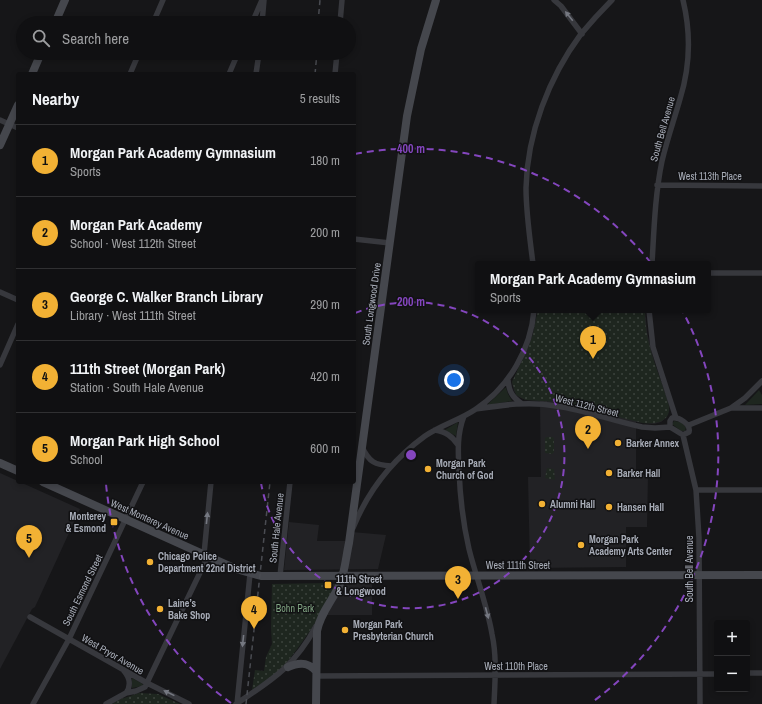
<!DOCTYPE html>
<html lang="en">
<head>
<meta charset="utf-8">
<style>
	body { margin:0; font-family:"Archivo Narrow",sans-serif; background:#1e1e20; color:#f1f3f6 }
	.controls { position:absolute; right:12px; bottom:12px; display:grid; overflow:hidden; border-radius:4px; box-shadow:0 2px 6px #0003 }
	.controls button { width:36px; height:36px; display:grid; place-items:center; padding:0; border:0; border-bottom:1px solid #303032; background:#101012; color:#f1f3f6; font:20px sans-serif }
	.you { position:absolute; left:454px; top:380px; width:14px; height:14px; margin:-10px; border:3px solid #fff; border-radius:50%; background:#1a73e8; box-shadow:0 0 0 6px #1a73e833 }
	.badge { display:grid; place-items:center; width:26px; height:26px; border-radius:50%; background:#f2b134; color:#111; font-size:13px; font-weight:700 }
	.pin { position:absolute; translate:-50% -33px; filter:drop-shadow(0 1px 2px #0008) }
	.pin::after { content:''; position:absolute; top:21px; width:14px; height:12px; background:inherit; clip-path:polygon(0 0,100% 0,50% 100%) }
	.popup { position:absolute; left:475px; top:261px; width:236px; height:52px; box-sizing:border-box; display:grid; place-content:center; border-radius:4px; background:#101012; filter:drop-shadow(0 1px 3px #0005); font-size:13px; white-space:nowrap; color:#9c9d9f }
	.popup b { font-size:15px; color:#f1f3f6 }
	.popup::after { content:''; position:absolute; left:50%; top:100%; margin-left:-8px; border:8px solid transparent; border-top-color:#101012 }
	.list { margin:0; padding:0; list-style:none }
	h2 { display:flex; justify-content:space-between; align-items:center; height:52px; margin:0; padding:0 16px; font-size:17px }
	h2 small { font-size:13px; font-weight:400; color:#9c9d9f }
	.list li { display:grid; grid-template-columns:26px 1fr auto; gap:12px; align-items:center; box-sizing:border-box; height:72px; padding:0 16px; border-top:1px solid #303032 }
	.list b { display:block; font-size:15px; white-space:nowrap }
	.list p { margin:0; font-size:13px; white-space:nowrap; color:#9c9d9f }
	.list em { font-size:13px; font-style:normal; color:#9c9d9f }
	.icon { flex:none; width:22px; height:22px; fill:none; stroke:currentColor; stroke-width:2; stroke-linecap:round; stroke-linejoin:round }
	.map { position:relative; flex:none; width:762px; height:704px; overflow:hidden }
	.search { position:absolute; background:#101012; box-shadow:0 2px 6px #0003; left:16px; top:16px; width:340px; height:44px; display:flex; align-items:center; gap:10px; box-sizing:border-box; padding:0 14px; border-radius:22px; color:#9c9d9f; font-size:15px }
	.panel { position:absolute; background:#101012; box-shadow:0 2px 6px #0003; left:16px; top:72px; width:340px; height:412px; border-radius:4px }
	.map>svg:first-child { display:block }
	.built { fill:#222225 }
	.green { fill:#1e261f }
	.park { fill:url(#park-dots) }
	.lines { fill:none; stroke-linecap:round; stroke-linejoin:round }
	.street { stroke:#37383d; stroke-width:5.5 }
	.secondary { stroke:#45474d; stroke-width:8 }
	.rail { stroke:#4a4c52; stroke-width:1.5; stroke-dasharray:5 4; stroke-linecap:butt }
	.oneway { fill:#757881 }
	.ring { fill:none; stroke:#8446be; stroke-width:2; stroke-dasharray:7 5 }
	.poi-dot { fill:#f2b134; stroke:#111113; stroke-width:1.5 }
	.labels { text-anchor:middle; stroke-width:3; stroke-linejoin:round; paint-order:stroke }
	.street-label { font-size:10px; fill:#a8adb8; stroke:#111113 }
	.poi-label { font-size:10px; font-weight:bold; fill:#a8adb8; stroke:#111113; text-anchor:start }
	.park-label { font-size:10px; fill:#7fa381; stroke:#111113 }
	.centre { fill:#8446be; stroke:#111113; stroke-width:2 }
	.ring-label { font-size:12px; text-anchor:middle; font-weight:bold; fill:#8446be; stroke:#111113; stroke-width:3; stroke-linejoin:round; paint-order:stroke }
</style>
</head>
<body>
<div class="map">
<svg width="762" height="704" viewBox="0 0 762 704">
	<defs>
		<pattern id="park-dots" width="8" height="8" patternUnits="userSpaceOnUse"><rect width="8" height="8" fill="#1e261f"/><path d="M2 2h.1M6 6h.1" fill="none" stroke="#3c433d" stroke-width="1.8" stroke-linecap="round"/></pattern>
	</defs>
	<rect width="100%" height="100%" fill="#161618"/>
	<path class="built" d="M538,310H645L647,332L654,362L668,401L667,417L661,422L654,424L636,422V475H648L647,527H626V567L530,568L528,477H541L540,401L526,400L519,397L514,391L512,382L528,348L533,334Z
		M0,473L80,509L35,607L32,609L0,669Z
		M289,522L319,525L317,541H349L352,532L386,535L378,569L284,570Z
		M372,582V615H320L333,585L332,584Z"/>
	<path class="green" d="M505,388H506L508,394L512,401L488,405V404Z
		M759,390L762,395V404L745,405Z
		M674,421C679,421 683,423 686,427L685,431H681L672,424Z
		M458,422L456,436L445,430Z
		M132,678L143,684L142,686L132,688Z"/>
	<path class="park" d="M538,310H645C644,344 660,374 669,406C671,422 655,424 643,423L559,402L526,400L516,395L512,382L528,348L533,334Z
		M547,437H553L554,439V452L552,454L545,453V438Z
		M547,468L554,469L555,480L545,478Z
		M272,584L330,583L332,584C337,596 293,657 282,668C273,677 262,683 252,690L255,670L264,671L266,657L272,644L271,628Z
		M139,693L158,694L180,704H112L121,699Z"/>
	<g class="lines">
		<path class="street" d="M554,0L561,6L582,34
			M153,23L163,0
			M252,23L262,0
			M262,23L264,0
			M340,23L342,0
			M130,74L139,53
			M229,74L238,53
			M256,74L259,53
			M335,74L337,53
			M0,120L18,128
			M657,185L762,186
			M354,239L390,243
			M533,264C530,239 526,213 526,188C527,134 549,77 581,34C591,22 601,11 612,0
			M652,264C654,229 655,195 662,161C667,140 674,120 680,99C690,67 691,33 683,0
			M708,273H762
			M0,292L18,300
			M649,310L653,347L676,418
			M0,365L18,324
			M508,380C509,391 512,397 521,403
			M731,408L745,398L762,381
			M476,409C503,405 529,401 556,406C585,410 613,421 642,427L655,428L670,427
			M464,416C457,434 458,451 459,470C460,496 463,523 469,549C476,577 487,605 492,634C497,657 495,681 494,704
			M672,418C679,417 691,424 689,432L683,435L670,427V421Z
			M689,425L731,408H762
			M435,430C446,432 452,436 458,445
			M683,435L696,490L699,538L700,704
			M362,447C369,462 375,465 391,466
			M696,490H762
			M353,528C368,491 392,460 425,436C441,425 460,420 476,409C509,387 531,349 534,310
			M204,554L211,482
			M280,576L290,482
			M30,617L147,683L189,704
			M124,671C130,678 131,686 126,693
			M747,673H762
			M316,676L717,674
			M33,704L69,639L143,482
			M106,704L126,693L136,691L145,687L208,556
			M236,704C272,680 295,666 316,626
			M237,704L250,574"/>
		<path class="secondary" d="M55,23L65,0
			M32,74L41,53
			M0,145L18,105
			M0,463L18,471
			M43,482L236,569L261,576L762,575
			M288,667C299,662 308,662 316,671
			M316,704L317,631C320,614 332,601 339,586C345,573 346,556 349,543L407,116L421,49L436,0"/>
		<path class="rail" d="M318,23L320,0
			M315,74L317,53
			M246,704L270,482"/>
	</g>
	<defs><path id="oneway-solid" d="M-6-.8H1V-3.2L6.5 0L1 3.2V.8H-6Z"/></defs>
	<g class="oneway">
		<use href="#oneway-solid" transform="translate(569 16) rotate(-129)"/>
		<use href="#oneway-solid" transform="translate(207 518) rotate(-84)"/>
		<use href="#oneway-solid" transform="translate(487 613) rotate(75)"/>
		<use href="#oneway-solid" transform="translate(243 641) rotate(96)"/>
		<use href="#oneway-solid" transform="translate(169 693) rotate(-154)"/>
	</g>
	<g class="ring">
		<path d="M355 313A153 153 0 1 1 261 483"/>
		<path d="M231 703A306 306 0 0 1 106 484M355 154A306 306 0 0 1 591 703"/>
	</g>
	<g class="poi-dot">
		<circle cx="618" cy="443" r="4"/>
		<circle cx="428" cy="469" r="4"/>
		<circle cx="609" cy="473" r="4"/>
		<circle cx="542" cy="504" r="4"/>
		<circle cx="609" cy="507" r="4"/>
		<rect x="110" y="518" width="8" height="8" rx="2"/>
		<circle cx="581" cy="545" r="4"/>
		<circle cx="150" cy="562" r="4"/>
		<rect x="324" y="581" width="8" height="8" rx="2"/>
		<circle cx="160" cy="609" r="4"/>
		<circle cx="345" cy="630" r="4"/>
	</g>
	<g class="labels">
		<g class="street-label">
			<text transform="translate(662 129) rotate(-74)" y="4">South Bell Avenue</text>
			<text x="710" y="180">West 113th Place</text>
			<text transform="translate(371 304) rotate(-82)" y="4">South Longwood Drive</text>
			<text transform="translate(587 405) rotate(14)" y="4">West 112th Street</text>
			<text transform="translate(150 519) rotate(24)" y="4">West Monterey Avenue</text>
			<text transform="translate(276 528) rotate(-84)" y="4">South Hale Avenue</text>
			<text x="518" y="569">West 111th Street</text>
			<text transform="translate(689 569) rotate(-90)" y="4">South Bell Avenue</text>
			<text transform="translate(82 590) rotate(-64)" y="4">South Esmond Street</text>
			<text transform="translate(113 654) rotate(30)" y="4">West Pryor Avenue</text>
			<text x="516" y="670">West 110th Place</text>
		</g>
		<g class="poi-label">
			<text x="626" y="447">Barker Annex</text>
			<text x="436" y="467">Morgan Park<tspan x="436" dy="12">Church of God</tspan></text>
			<text x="617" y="477">Barker Hall</text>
			<text x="550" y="508">Alumni Hall</text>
			<text x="617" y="511">Hansen Hall</text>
			<text x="106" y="520" text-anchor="end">Monterey<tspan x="106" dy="12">&amp; Esmond</tspan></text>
			<text x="589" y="543">Morgan Park<tspan x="589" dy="12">Academy Arts Center</tspan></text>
			<text x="158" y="560">Chicago Police<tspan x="158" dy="12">Department 22nd District</tspan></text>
			<text x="336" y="583">111th Street<tspan x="336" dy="12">&amp; Longwood</tspan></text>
			<text x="168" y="607">Laine’s<tspan x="168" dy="12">Bake Shop</tspan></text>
			<text x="353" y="628">Morgan Park<tspan x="353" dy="12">Presbyterian Church</tspan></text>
		</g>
		<g class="park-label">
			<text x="295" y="612">Bohn Park</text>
		</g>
	</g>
	<circle cx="411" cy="455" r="6" class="centre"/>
	<g class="ring-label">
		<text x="411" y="153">400 m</text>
		<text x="411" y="306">200 m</text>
	</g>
</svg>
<div class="controls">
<button>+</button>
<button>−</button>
</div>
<div class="you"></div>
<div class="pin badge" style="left:593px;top:359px">1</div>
<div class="popup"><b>Morgan Park Academy Gymnasium</b>Sports</div>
<div class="pin badge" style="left:588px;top:449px">2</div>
<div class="pin badge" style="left:458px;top:599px">3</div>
<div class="pin badge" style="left:254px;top:629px">4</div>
<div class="pin badge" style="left:29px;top:558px">5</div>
<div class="search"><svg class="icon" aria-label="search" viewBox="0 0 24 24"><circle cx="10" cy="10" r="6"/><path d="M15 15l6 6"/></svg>Search here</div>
<section class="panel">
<h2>Nearby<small>5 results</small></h2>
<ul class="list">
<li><span class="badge">1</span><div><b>Morgan Park Academy Gymnasium</b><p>Sports</p></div><em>180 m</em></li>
<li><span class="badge">2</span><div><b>Morgan Park Academy</b><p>School · West 112th Street</p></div><em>200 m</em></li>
<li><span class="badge">3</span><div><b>George C. Walker Branch Library</b><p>Library · West 111th Street</p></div><em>290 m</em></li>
<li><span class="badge">4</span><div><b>111th Street (Morgan Park)</b><p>Station · South Hale Avenue</p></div><em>420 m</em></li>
<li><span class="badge">5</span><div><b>Morgan Park High School</b><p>School</p></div><em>600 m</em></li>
</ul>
</section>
</div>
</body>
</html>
